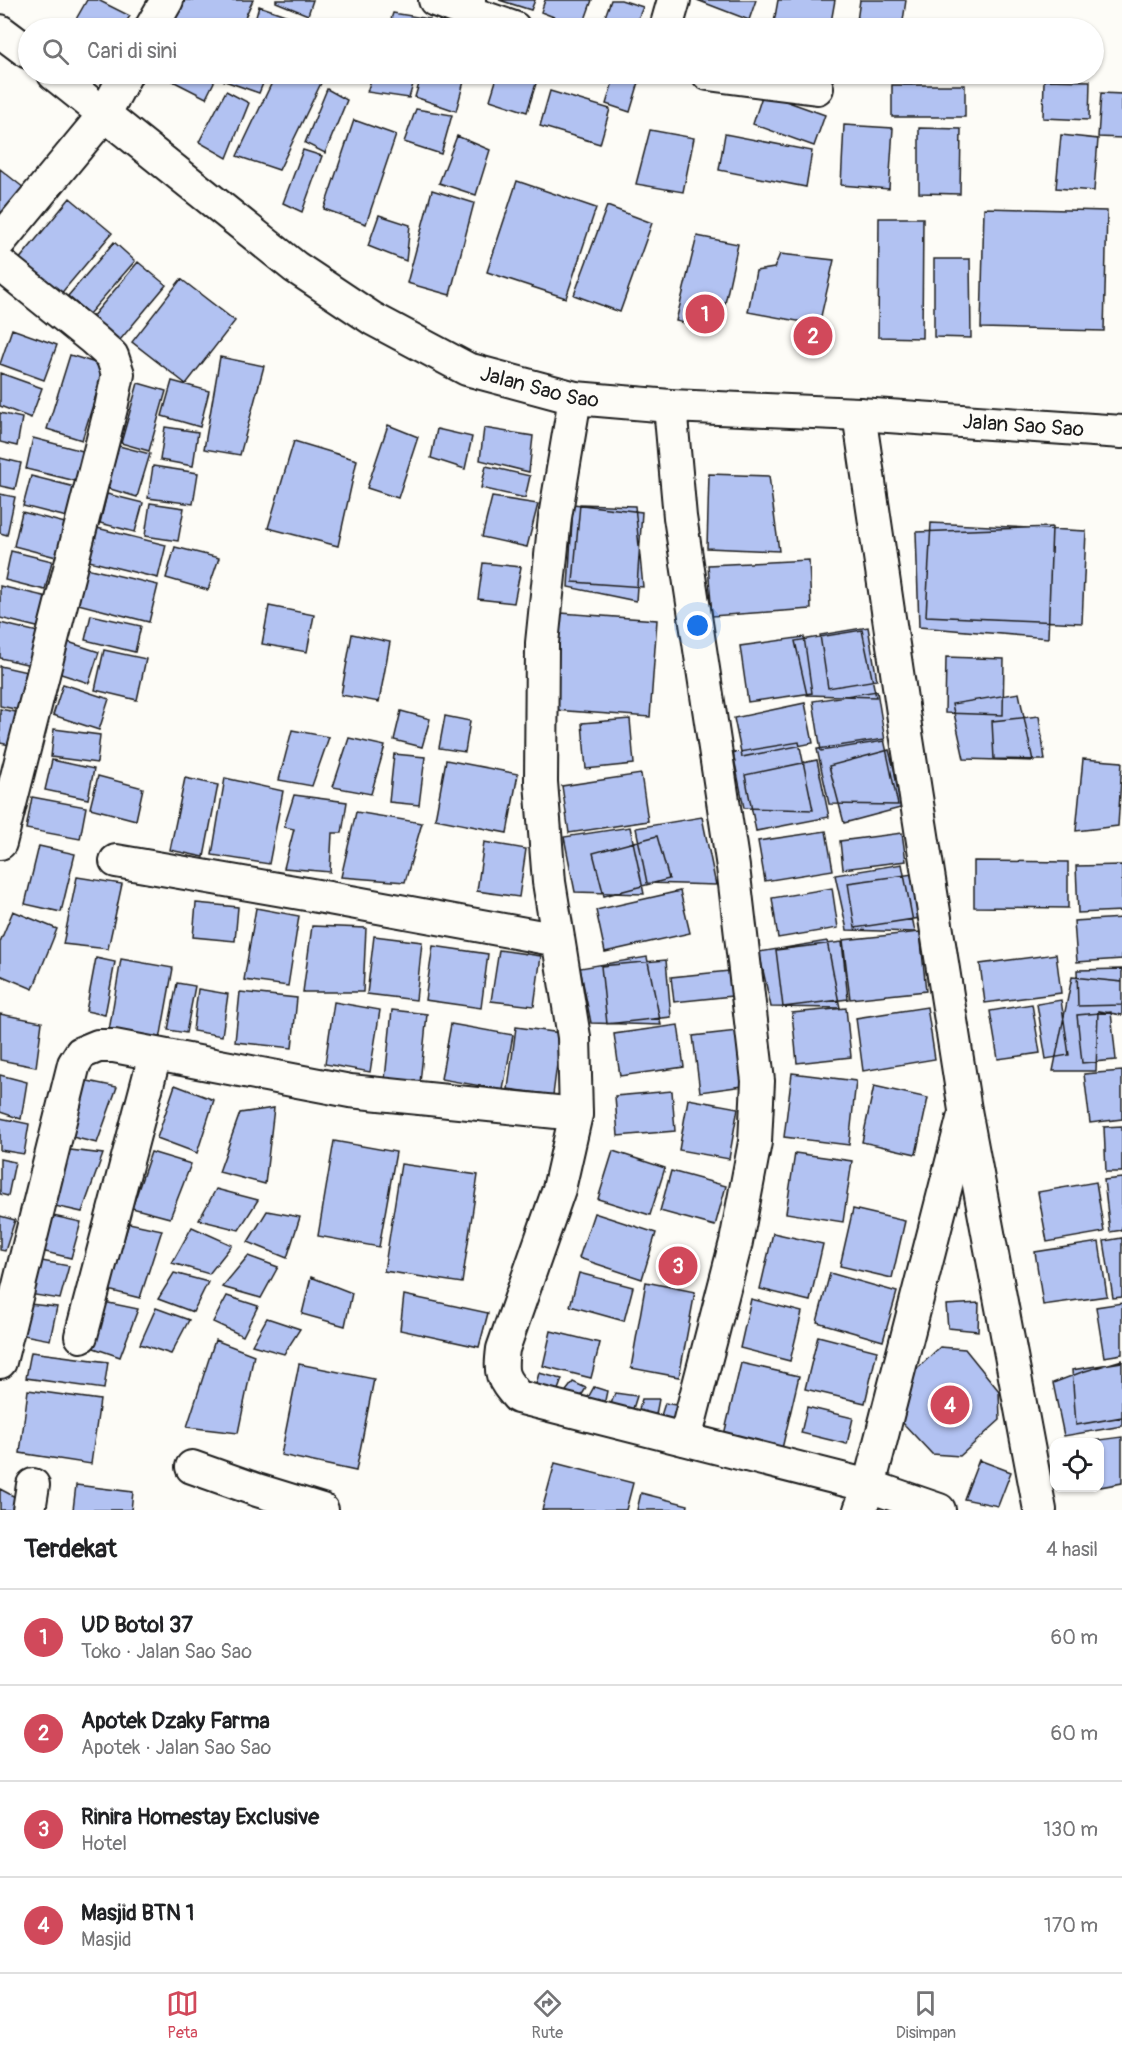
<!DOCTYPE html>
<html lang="id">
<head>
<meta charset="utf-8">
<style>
	body { margin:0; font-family:Pangolin,sans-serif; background:#f2f2f2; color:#202124 }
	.controls { position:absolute; right:18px; bottom:18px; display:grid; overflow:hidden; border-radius:12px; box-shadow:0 2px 4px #0004 }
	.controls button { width:54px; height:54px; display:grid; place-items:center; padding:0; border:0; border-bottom:2px solid #e0e0e0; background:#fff; color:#202124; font:30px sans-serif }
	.you { position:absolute; left:698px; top:626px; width:21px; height:21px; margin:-15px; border:4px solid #fff; border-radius:50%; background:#1a73e8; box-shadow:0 0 0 9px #1a73e833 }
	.badge { display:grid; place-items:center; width:39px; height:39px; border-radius:50%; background:#d1495b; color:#fff; font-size:20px; font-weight:700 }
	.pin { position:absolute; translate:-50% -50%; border:3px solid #fff; box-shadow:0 2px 6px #0006 }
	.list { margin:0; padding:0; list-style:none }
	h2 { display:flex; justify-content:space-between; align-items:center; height:78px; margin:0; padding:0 24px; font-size:26px }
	h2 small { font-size:20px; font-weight:400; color:#757577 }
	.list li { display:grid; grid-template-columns:39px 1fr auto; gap:18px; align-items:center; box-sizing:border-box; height:96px; padding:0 24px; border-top:2px solid #e0e0e0 }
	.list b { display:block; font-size:22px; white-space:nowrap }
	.list p { margin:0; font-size:20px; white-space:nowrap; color:#757577 }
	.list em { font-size:20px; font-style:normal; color:#757577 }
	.icon { flex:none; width:33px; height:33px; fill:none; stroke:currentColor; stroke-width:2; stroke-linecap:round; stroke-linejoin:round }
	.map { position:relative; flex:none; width:1122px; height:1510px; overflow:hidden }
	.search { position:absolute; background:#fff; box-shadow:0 2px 4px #0004; left:18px; right:18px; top:18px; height:66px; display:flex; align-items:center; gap:15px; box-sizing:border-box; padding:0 21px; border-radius:33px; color:#757577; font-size:22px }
	.sheet { height:462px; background:#fff }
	nav { display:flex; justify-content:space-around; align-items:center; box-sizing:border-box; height:84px; border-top:2px solid #e0e0e0; background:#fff; font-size:16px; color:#757577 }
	nav a { display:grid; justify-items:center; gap:3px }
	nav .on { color:#d1495b }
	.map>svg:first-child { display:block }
	.building { fill:#b2c2f2; stroke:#1c1c1c; stroke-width:1.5 }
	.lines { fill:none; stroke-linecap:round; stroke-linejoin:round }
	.minor-casing { stroke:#1c1c1c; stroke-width:36 }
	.minor { stroke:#fdfcf7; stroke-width:32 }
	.labels { text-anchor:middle; stroke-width:4.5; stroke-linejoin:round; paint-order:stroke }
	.street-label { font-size:21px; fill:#1c1c1c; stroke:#fdfcf7 }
</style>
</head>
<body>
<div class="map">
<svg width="1122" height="1510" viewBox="0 0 1122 1510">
	<rect width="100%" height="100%" fill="#fdfcf7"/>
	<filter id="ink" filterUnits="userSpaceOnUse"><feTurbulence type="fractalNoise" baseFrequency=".0167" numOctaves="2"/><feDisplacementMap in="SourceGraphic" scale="12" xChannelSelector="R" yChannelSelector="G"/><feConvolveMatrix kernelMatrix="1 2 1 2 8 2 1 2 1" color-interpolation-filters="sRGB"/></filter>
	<g filter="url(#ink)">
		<path class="building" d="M87,0H98L130,16L122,28H71Z
			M185,0H253L240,28H170Z
			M276,0H313L308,15L276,2Z
			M499,0H535L531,10Z
			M545,0H592L582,28L541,12Z
			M611,0H621L643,7L634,28H601Z
			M697,0H756L749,20Z
			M778,0H835L830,28H773Z
			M860,0H906L902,28H856Z
			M259,6L294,18L291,28H253Z
			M393,13L430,19L428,28H388Z
			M442,13L478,28H437Z
			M159,74H218L206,98Z
			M225,74H267L259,93L222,80Z
			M276,74H309L323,79L279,170L237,156Z
			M373,74H416L409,98L367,92Z
			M422,74H466L456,111L415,97Z
			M498,74H539L527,112L490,100Z
			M615,75L639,82L630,112L606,104Z
			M1044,80L1090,81L1089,120L1043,118Z
			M892,85H965V117H892Z
			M327,89L347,100L325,153L305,143Z
			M226,91L249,103L227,158L199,142Z
			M550,91L610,109L600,144L540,126Z
			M763,93L825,115L814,146L753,124Z
			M1101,93L1122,94V138L1098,137Z
			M416,109L452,115L441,154L404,142Z
			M354,120L396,135L366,224L324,209Z
			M844,125L893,128L889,189L841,185Z
			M919,128L961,129L960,194L919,193Z
			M650,130L694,138L683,192L636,184Z
			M725,134L812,151L806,187L719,170Z
			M1061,135L1098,139L1094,191L1056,188Z
			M457,136L490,150L476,195L439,183Z
			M303,150L322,156L302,212L283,203Z
			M0,169L24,188L0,217Z
			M517,181L596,208L566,298L487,272Z
			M432,190L474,203L450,295L407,283Z
			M70,198L112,233L59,296L18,261Z
			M607,206L652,223L620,312L574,295Z
			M984,208L1107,211L1104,331L981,328Z
			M379,215L410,225L406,261L368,246Z
			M879,218H923L922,338L878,337Z
			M697,236L738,244L719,331L676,321Z
			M114,242L135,261L89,314L68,296Z
			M780,254L834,260L819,325L748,312L756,271L774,268Z
			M934,259H970L971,338L934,337Z
			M138,262L166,285L120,340L92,317Z
			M181,279L235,321L186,384L132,342Z
			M12,329L57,345L44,380L0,364Z
			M70,355L105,366L82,440L47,429Z
			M220,357L264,366L240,455L204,449Z
			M0,373L42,388L31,418L0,406Z
			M172,381L209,391L200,427L162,416Z
			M138,383L166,391L149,451L121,443Z
			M0,413L22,418L17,446L0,442Z
			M388,425L418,437L398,498L367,488Z
			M165,427L198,432L193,466L160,460Z
			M484,428L533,436L529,472L480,460Z
			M437,429L472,437L465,469L431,458Z
			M33,438L83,451L76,481L26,469Z
			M294,441L357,460L338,546L268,528Z
			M119,446L150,454L137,497L107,488Z
			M0,458L21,463L15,489L0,486Z
			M153,466L198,473L193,504L148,498Z
			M486,466L530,476L525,498L481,488Z
			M709,474L769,476L779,551L707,548Z
			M31,476L79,488L71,518L23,506Z
			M0,494L15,497L7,535L0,533Z
			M107,494L143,503L135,532L100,523Z
			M492,497L538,504L527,547L482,537Z
			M150,503L184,508L178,541L145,536Z
			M573,504L642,512L636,601L568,587Z
			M580,504L635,506L643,587L573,582Z
			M22,512L69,524L60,558L14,546Z
			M931,523L1086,531L1082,623L926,616Z
			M1052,527L1048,638L919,627L916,532Z
			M97,528L166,545L158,578L89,561Z
			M175,547L219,558L208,590L166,578Z
			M11,551L52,561L45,590L5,580Z
			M809,560L811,609L712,616L708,565Z
			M483,563L521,567L514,603L478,599Z
			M86,568L158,585L149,622L78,604Z
			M0,586L48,597L41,628L0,618Z
			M269,606L314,615L307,652L262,644Z
			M561,613L657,620L650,717L554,710Z
			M91,615L141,626L135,652L85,640Z
			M0,623L38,632L31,665L0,658Z
			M868,627L877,680L828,688L820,635Z
			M862,630L876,697L807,695L795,641Z
			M352,634L390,642L379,702L341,695Z
			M804,637L812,693L748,702L740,646Z
			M68,642L99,652L89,683L58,673Z
			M104,650L146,659L137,700L95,690Z
			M946,657L1004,659L1003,715L945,713Z
			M0,666L27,672L20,710L0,706Z
			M63,684L109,699L99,730L53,715Z
			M877,691L885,741L821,751L813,701Z
			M1019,693L1033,761L964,759L952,704Z
			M805,703L813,743L742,757L734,718Z
			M0,709L16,712L10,745L0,743Z
			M401,711L430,719L422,747L394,740Z
			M445,716L470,721L465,752L439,748Z
			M1039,716L1045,760L994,759L992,721Z
			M630,719L634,764L586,769L582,723Z
			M54,729L100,735L97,763L51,757Z
			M292,730L329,737L312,786L279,780Z
			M349,738L385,746L371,794L333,787Z
			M884,739L898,805L829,804L817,749Z
			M799,742L813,810L744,808L733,753Z
			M889,750L904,807L844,823L829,766Z
			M394,754L425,757L419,805L389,802Z
			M1083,759L1122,762L1118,826L1076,831Z
			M52,760L94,769L88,799L45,790Z
			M446,760L518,774L507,833L435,819Z
			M817,760L829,817L756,831L745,775Z
			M641,774L648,821L569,833L562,786Z
			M98,776L143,788L136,820L90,808Z
			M185,778L218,785L204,857L170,850Z
			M225,778L283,791L269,864L212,855Z
			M294,795L347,802L342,833H332L330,872L284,868L294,829L284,827Z
			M32,797L86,807L80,839L26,829Z
			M356,812L422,823L405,882L341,877Z
			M702,817L716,885L647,883L636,828Z
			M630,827L644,894L575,892L564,837Z
			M826,831L833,870L765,881L758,841Z
			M902,833L906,861L843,869L840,841Z
			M657,836L669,879L604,896L593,853Z
			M484,842L526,849L519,897L477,891Z
			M39,846L75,854L61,912L25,904Z
			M974,861L1068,862V908L974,907Z
			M902,864L915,932L847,930L835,875Z
			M1122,865V911L1078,913L1076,866Z
			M913,874L920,918L855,928L848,883Z
			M77,877L122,884L108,949L63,944Z
			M832,888L838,928L778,938L772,898Z
			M680,891L690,933L605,952L596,910Z
			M196,903L238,907L235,941L193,937Z
			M256,908L299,916L288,986L244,980Z
			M13,911L57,929L33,989L0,975V942Z
			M1122,918V959L1077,962L1074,921Z
			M312,926L366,928L363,992H303Z
			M920,932L926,991L850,999L843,940Z
			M374,936L422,942L416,1000L367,994Z
			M827,941L840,1008L771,1007L759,952Z
			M842,942L848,999L783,1007L776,950Z
			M433,946L488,954L481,1008L425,1000Z
			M499,950L541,956L534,1006L491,1001Z
			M1056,954L1061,993L985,1003L980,964Z
			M647,957L661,1025L591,1023L580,968Z
			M96,958L115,962L105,1015L86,1011Z
			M121,959L173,968L160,1040L109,1031Z
			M666,960L671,1017L607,1024L601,966Z
			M1122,969V1005L1078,1006L1077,970Z
			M729,971L732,996L674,1002L671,977Z
			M1072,977L1122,982V1015L1098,1011L1096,1071H1053Z
			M177,983L195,986L186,1033L168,1030Z
			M198,989L228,994L222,1036L193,1031Z
			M240,992L297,998L292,1048L235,1042Z
			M1061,1000L1069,1055L1046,1059L1037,1004Z
			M334,1002L380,1010L370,1072L325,1064Z
			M1032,1004L1040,1053L998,1059L990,1011Z
			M927,1007L935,1059L863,1071L856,1018Z
			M846,1008L851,1057L797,1063L792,1013Z
			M392,1010L427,1014L420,1083L385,1079Z
			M1111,1012L1116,1060L1082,1063L1077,1015Z
			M0,1014L42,1022L36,1067L0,1060Z
			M451,1024L513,1035L503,1090L441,1079Z
			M678,1025L684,1067L620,1076L614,1034Z
			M516,1027L561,1033L553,1095L508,1089Z
			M737,1031L743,1086L700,1092L693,1036Z
			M1122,1071V1119L1090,1123L1084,1074Z
			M792,1073L856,1081L849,1145L784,1137Z
			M0,1075L27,1082L21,1119L0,1112Z
			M78,1079L117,1087L97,1143L64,1135Z
			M175,1085L214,1100L197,1153L157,1138Z
			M874,1086L928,1098L916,1154L862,1142Z
			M672,1091L675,1131L618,1136L615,1096Z
			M688,1099L738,1108L729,1159L679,1150Z
			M274,1108L265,1184L219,1172L240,1113Z
			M0,1118L29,1124L24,1154L0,1150Z
			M1122,1126V1172H1106L1104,1127Z
			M334,1141L396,1152L379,1247L318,1236Z
			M62,1149L103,1154L82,1212L46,1204Z
			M613,1151L665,1168L650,1215L598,1199Z
			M151,1152L191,1164L170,1218L132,1208Z
			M795,1153L852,1161L843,1222L786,1213Z
			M0,1159L15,1162L8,1196L0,1194Z
			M401,1164L478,1175L462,1283L384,1271Z
			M671,1171L726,1186L715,1226L660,1211Z
			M1122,1178V1230L1110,1232L1104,1180Z
			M1096,1182L1104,1232L1047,1242L1038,1192Z
			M216,1189L258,1200L239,1230L199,1220Z
			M853,1209L905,1221L892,1278L840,1266Z
			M267,1211L300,1217L287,1258L248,1242Z
			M594,1213L656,1233L642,1279L579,1258Z
			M44,1214L81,1222L71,1258L33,1249Z
			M0,1216L15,1220L5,1251L0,1250Z
			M129,1223L162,1230L140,1298L108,1290Z
			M192,1227L232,1245L209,1274L172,1263Z
			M773,1233L823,1244L810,1301L760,1289Z
			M1122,1238V1297L1113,1298L1104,1241Z
			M1099,1242L1107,1296L1043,1305L1035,1252Z
			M248,1256L278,1267L261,1298L222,1287Z
			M31,1259L69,1266L60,1299L22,1293Z
			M174,1273L208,1282L193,1312L158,1299Z
			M579,1273L633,1287L624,1321L570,1306Z
			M830,1273L897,1292L883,1341L817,1322Z
			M311,1277L352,1293L345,1326L302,1314Z
			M646,1282L695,1292L679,1377L631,1368Z
			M404,1295L488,1313L479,1347L400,1330Z
			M227,1296L258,1306L243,1336L213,1322Z
			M751,1299L802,1312L790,1361L740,1348Z
			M99,1301L138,1309L120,1357L85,1345Z
			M19,1303L57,1307L50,1340L13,1333Z
			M979,1303L978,1331L948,1328L946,1305Z
			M1122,1303V1354L1104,1357L1096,1307Z
			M156,1308L189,1320L171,1354L140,1344Z
			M267,1318L300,1329L284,1354L252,1345Z
			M551,1331L600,1343L591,1378L543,1366Z
			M818,1336L877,1351L865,1403L805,1389Z
			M215,1340L254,1355L238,1433L187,1427Z
			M940,1347L965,1349L999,1391L1000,1420L960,1456L932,1454L901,1421L898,1387Z
			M31,1352L108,1362L104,1389L26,1378Z
			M1122,1360V1426L1064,1436L1053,1383L1082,1372Z
			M1122,1362V1417L1076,1425L1072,1370Z
			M741,1363L799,1376L781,1453L723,1439Z
			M299,1364L374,1379L356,1471L281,1455Z
			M539,1373L562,1379L555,1398L534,1392Z
			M573,1382L586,1388L577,1403L563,1395Z
			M594,1387L607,1391L603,1410L585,1403Z
			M28,1390L100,1400L91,1464L20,1453Z
			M615,1393L637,1396L630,1418L608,1412Z
			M642,1399H659L655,1420L637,1416Z
			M665,1403L686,1407L677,1431L659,1422Z
			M807,1407L853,1418L847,1444L801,1433Z
			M1122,1437V1483L1100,1487V1442H1084Z
			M979,1460L1011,1472L998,1506L964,1499Z
			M555,1463L633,1483L626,1510H542Z
			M76,1485L133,1492L131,1510H73Z
			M0,1489L38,1509V1510H0Z
			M641,1493L688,1505L687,1510H637Z"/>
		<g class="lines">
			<g class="minor-casing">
				<g id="minor">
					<path d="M435,0L465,11"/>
					<path d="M469,0L465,11L514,28"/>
					<path d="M151,28L167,0"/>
					<path d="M666,28L674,0"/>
					<path d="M0,31L28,52"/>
					<path id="s1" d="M54,74L295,267L373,319L467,369L575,398L670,406L859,414L1122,432"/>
					<path d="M708,74L817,88"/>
					<path d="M0,241L104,115L126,74"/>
					<path d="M0,264L93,339L112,356L118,374L111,408L0,843"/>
					<path d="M575,398L555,517L542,643L541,782L549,882L574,1037L576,1114L559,1189L503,1349C500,1374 501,1377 518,1397L869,1486L939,1510"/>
					<path d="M670,406L680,517L733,867L758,1081L755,1142L736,1242L685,1439"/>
					<path d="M859,414L906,733L965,1110L1040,1510"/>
					<path d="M116,861L329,898L558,940"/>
					<path d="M81,1336L155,1055"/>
					<path d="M0,1362L74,1064L81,1053L98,1046H114L350,1091L576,1114"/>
					<path d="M192,1467L257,1490L322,1510"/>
					<path d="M29,1510L33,1485"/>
					<path d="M860,1510L869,1486L963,1119"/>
				</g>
			</g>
			<use href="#minor" class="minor"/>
		</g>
	</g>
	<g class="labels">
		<g class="street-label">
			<text dy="7" stroke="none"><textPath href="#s1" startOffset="584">Jalan Sao Sao</textPath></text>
			<text dy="7" stroke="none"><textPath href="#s1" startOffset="1070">Jalan Sao Sao</textPath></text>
		</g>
	</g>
</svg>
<div class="controls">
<button><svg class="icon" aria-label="locate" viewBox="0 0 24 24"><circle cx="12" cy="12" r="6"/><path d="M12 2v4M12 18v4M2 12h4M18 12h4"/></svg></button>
</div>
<div class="you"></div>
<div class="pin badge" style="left:705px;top:314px">1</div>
<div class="pin badge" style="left:813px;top:336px">2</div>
<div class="pin badge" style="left:678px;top:1266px">3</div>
<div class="pin badge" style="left:950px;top:1405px">4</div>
<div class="search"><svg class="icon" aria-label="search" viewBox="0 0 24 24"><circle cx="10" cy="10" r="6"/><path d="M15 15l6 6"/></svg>Cari di sini</div>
</div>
<section class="sheet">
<h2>Terdekat<small>4 hasil</small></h2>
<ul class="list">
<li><span class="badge">1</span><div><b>UD Botol 37</b><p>Toko · Jalan Sao Sao</p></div><em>60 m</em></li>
<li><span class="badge">2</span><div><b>Apotek Dzaky Farma</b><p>Apotek · Jalan Sao Sao</p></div><em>60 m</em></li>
<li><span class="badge">3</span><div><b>Rinira Homestay Exclusive</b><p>Hotel</p></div><em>130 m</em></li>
<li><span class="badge">4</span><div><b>Masjid BTN 1</b><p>Masjid</p></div><em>170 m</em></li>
</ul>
</section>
<nav>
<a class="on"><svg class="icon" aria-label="map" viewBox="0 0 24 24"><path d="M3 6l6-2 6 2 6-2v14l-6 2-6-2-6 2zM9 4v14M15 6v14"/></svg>Peta</a>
<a><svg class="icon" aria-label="directions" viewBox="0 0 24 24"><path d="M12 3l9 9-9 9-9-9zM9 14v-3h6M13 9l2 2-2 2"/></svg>Rute</a>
<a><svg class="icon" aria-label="saved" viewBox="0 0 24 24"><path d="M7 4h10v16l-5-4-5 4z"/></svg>Disimpan</a>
</nav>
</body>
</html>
